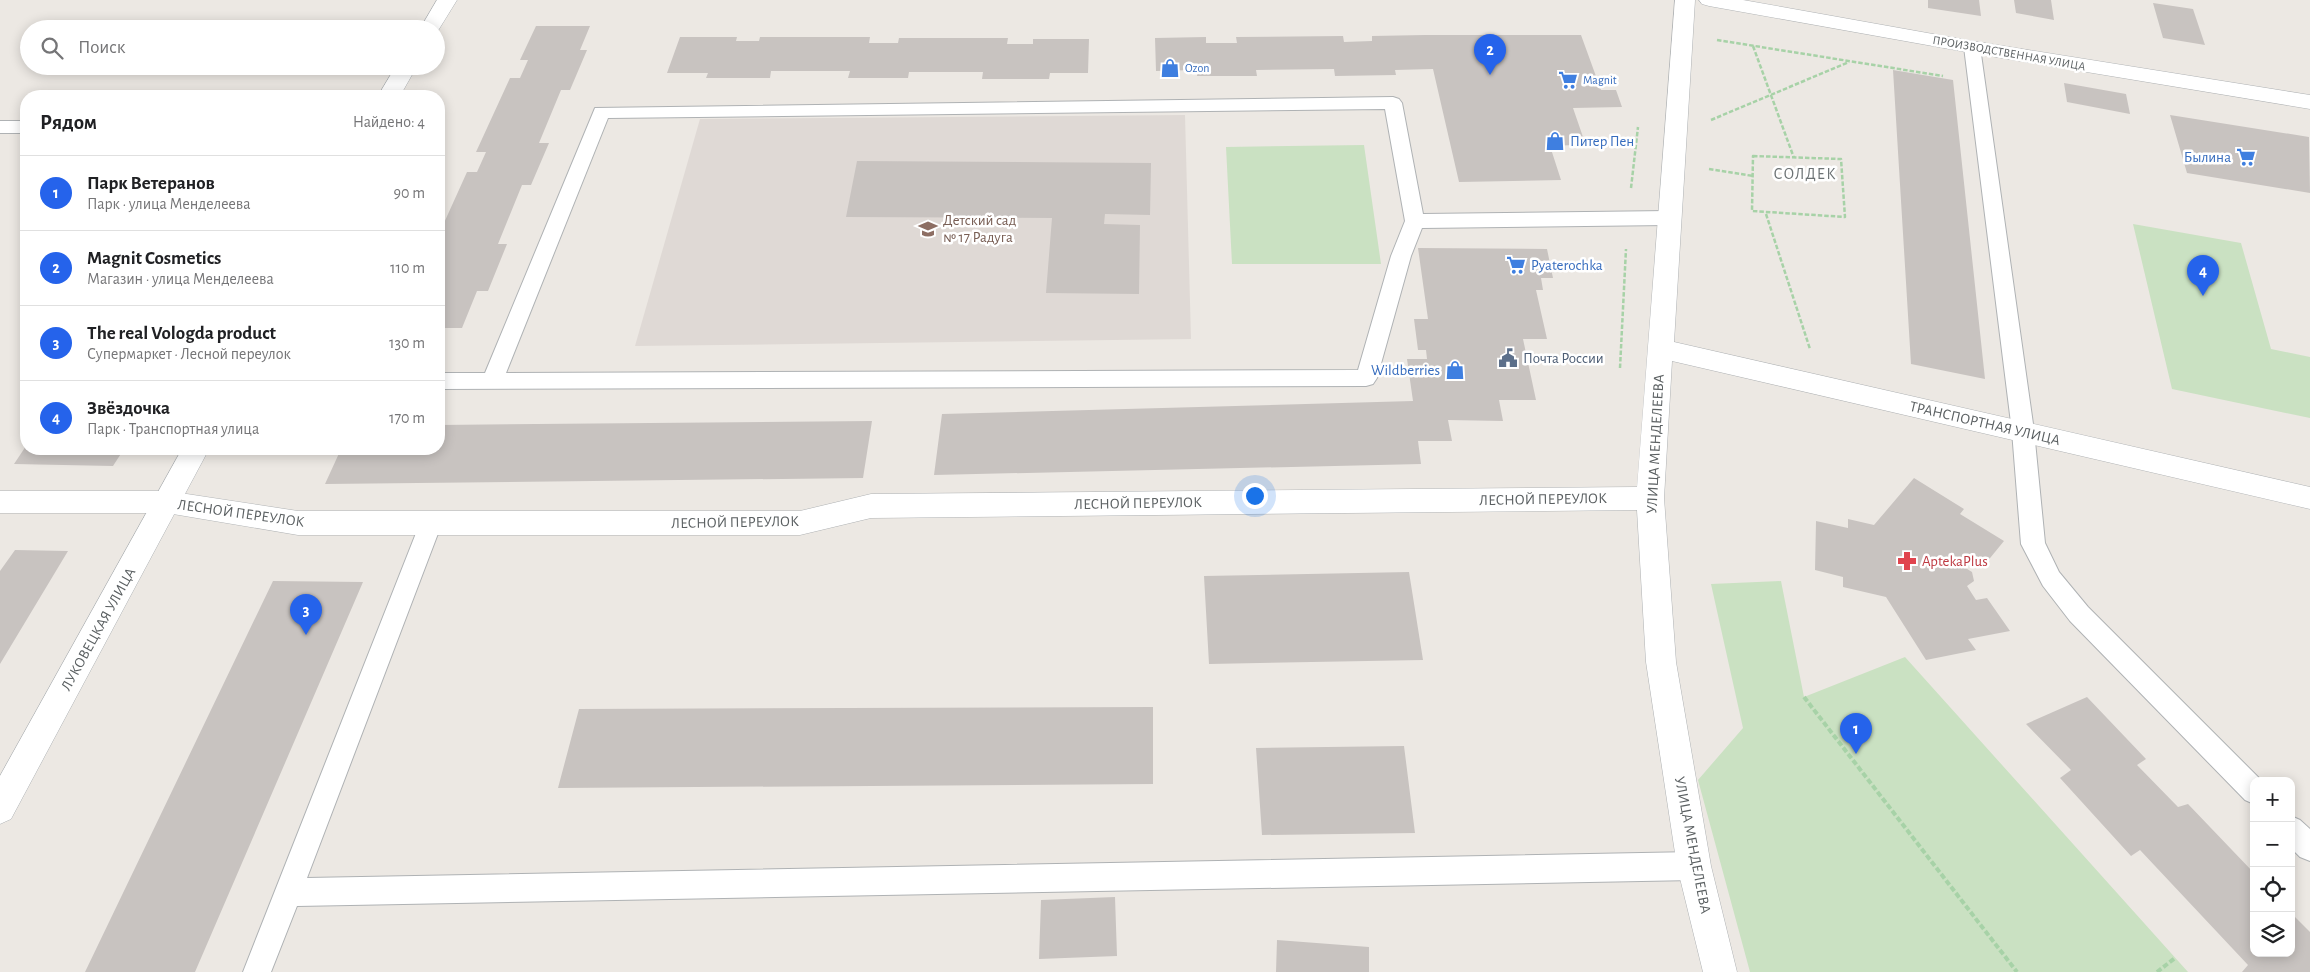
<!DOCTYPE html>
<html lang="ru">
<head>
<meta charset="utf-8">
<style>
	body { margin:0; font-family:"Alegreya Sans",sans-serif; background:#f2f2f2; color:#202124 }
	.controls { position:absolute; right:15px; bottom:15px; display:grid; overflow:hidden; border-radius:10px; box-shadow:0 2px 12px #0003 }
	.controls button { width:45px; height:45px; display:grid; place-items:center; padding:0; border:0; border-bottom:1px solid #e0e0e0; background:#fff; color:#202124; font:25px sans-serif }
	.you { position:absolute; left:1254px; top:495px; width:18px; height:18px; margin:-12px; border:4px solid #fff; border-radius:50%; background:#1a73e8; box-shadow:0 0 0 8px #1a73e833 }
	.badge { display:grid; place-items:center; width:32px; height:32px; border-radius:50%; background:#2563eb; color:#fff; font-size:16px; font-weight:700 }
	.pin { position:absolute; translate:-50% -41px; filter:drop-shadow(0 1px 2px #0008) }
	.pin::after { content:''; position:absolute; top:26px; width:18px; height:15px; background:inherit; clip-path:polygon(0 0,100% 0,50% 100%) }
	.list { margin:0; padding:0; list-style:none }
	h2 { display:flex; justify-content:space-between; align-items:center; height:65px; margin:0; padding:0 20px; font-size:21px }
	h2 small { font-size:16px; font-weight:400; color:#757577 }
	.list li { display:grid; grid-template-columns:32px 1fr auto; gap:15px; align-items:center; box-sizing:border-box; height:75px; padding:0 20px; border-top:1px solid #e0e0e0 }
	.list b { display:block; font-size:19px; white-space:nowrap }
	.list p { margin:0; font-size:16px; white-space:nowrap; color:#757577 }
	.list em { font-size:16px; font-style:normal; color:#757577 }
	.icon { flex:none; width:28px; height:28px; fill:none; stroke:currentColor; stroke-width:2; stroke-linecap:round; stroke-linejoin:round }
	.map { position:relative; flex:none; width:2310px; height:972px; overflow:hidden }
	.search { position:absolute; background:#fff; box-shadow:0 2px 12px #0003; left:20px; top:20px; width:425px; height:55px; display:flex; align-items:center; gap:12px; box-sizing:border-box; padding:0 18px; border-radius:28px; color:#757577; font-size:19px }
	.panel { position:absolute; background:#fff; box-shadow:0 2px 12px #0003; left:20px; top:90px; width:425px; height:365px; border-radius:20px }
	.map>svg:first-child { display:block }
	.education { fill:#dfd9d5 }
	.green { fill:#cae1c2 }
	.building { fill:#c8c3c0 }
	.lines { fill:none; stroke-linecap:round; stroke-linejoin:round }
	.lane-casing { stroke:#afb2b4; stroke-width:2 }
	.street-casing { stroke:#afb2b4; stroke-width:1 }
	.secondary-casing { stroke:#aeb2b5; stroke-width:1 }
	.path-far1 { stroke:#a7d2a7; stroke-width:2.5; stroke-dasharray:4.5 2; stroke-linecap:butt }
	.path { stroke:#a7d2a7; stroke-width:4; stroke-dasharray:5.5 2.5; stroke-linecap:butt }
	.lane { fill:#fff; fill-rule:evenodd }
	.street { fill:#fff; fill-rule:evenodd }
	.secondary { fill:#fff; fill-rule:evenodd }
	.labels { text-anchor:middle; stroke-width:5; stroke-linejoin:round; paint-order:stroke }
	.far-street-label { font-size:12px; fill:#5b6062; stroke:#fff }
	.far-shop-label { font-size:12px; fill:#366cbe; stroke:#fff; text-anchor:start }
	.shop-label { font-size:15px; fill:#366cbe; stroke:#fff; text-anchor:start }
	.education-label { font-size:15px; fill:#785e54; stroke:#fff; text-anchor:start }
	.service-label { font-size:15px; fill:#4e5e75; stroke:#fff; text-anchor:start }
	.street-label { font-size:15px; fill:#5b6062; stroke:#fff }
	.health-label { font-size:15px; fill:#be3a42; stroke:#fff; text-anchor:start }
	.neighbourhood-label { font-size:16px; letter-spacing:1px; fill:#6c7274; stroke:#fff }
</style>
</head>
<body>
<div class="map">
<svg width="2310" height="972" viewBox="0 0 2310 972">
	<rect width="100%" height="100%" fill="#ece8e3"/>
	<path class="education" d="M1185,115L1191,339L635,346L700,119Z"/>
	<path class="green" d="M1364,145L1381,264H1232L1226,147Z
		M2133,224L2241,243L2271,349L2310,357V418L2172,389Z
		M1781,581L1804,697L1905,657L2188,972H1750L1698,780L1743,728L1711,584Z"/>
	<path class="building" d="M1928,0H1979L1981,16L1928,8Z
		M2014,0H2051L2054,20L2016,13Z
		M2153,3L2193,9L2205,45L2163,38Z
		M536,26H590L580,50H587L570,90H561L539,143H549L531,185H522L498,244H507L488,291H477L462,328H439V234L467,172H477L486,152H476L510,78H520L528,60H520Z
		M1425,35H1581L1601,90H1616L1622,107L1573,108L1583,137L1572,136L1575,145L1550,146L1561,180L1459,182L1433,69L1395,70L1396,75L1335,76L1334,69L1256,70L1257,76H1197V70L1156,71L1155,38L1206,37V43H1237L1236,37L1343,36L1344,42L1372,41V36Z
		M680,37H737L736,41H759L760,37H870L869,43H898L899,38H1008L1007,44H1033V39H1089L1088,73H1050L1049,79H982L983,72H909L908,78H848L850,71H771L770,78H706L708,73H667Z
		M1893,70L1953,80L1985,379L1911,364Z
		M2064,83L2126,94L2130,114L2067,102Z
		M2170,115L2309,137L2310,193L2187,173Z
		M857,161L1151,163L1150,215L1105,214L1104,224L1140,225L1139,294L1046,293L1052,218L846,217Z
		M1418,248L1547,249L1553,278H1541L1543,290H1536L1547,339H1523L1536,400H1499L1503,421L1448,420L1452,441H1418L1421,464L934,475L942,414L1413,401L1407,359H1427L1426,350H1418L1414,319H1428Z
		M872,421L863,478L325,484L341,449H439V425Z
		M26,446V449H124L113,466L14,464Z
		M1914,478L1964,509L1960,514L2004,541L1986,563L1974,555L1964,567L1972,572L1974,581L1967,586L1976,600L1987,598L2010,631L1968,639L1976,650L1926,660L1886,597L1843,587V577L1815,570L1816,521L1848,528V519L1874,525Z
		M15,550L68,551L0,664V571Z
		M1409,572L1423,660L1209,664L1204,576Z
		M273,581L363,582L195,972H85Z
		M2087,697L2146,759L2137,765L2178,807L2188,804L2254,873V953H2291V913L2310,932V972H2242L2248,965L2140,850L2131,856L2060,778L2071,770L2026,724Z
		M1153,707V784L558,788L579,709Z
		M1404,746L1415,833L1262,835L1256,748Z
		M1115,897L1117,956L1039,959L1041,900Z
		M1277,940L1369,947V972H1276Z"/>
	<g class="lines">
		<g class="lane-casing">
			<path id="lane" d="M1972,42L1978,43L1980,47L2034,431L2045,543L2059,572L2088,607L2262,781H2254V804L2245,800L2070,621L2043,586L2021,544L2012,431L1964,47L1966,43Z
				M1393,97L1399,99L1402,103L1423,214L1668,211L1675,213L1678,218L1675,223L1668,225L1422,228L1411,256L1377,378L1373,384L1366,386L439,389V373H485L595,108ZM1385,109L1405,221L1391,256L1358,370L506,373L608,118Z
				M0,121H26V133H0Z
				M431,513L439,516L442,523L307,878L1694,852L1704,856L1708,866L1704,876L1694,880L297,906L271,972H243L420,523L423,516Z
				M2291,816L2300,820L2310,829V861L2300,857L2291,848Z"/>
		</g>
		<g class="street-casing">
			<path id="street" d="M1675,0H1695L1674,342L2310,487V509L1672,361L1664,498L1676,662L1711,866L1737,972H1703L1677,866L1646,662L1637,510L871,518L800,535H298L167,513H0V491H167L298,511H800L871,494L1637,487Z
				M1699,0H1743L1972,41L2310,95V109L1972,53L1709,6L1702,4Z"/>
		</g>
		<g class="secondary-casing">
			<path id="secondary" d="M437,0H457L436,34V29H420Z
				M396,66H417L400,96H378Z
				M182,449H209L11,819L0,824V776Z"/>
		</g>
		<path class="path-far1" d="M1717,40L1943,76
			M1753,46L1794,158
			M1711,120L1849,62
			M1753,156L1841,159L1845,217L1752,211Z
			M1709,169L1753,176
			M1631,188L1638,127
			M1766,214L1810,349
			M1620,368L1626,249"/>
		<path class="path" d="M1804,697L2017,972
			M2157,972L2175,958"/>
		<use href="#lane" class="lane"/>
		<use href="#street" class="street"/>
		<use href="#secondary" class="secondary"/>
	</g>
	<defs>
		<g id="shop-bare" transform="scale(1.5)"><path d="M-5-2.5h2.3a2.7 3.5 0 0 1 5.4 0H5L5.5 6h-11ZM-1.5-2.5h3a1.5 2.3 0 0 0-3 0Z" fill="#3f7fe0" stroke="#fff" stroke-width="2.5" paint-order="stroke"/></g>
		<g id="supermarket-bare" transform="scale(1.5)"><path d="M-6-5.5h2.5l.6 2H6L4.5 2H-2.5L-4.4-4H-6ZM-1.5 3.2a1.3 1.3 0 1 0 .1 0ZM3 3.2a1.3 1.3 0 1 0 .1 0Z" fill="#3f7fe0" stroke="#fff" stroke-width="2.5" paint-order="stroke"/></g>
		<g id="school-bare" transform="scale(1.5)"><path d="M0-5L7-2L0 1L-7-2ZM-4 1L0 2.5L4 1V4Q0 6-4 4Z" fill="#8d6e63" stroke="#fff" stroke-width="2.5" paint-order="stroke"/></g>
		<g id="civic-bare" transform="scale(1.5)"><path d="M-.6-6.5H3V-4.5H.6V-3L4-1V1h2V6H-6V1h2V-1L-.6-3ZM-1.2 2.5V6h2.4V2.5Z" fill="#5c6f8a" stroke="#fff" stroke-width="2.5" paint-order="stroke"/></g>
		<g id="pharmacy-bare" transform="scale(1.5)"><path d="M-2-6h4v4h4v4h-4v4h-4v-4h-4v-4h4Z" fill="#e0444e" stroke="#fff" stroke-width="2.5" paint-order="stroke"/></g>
	</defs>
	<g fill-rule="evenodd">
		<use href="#shop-bare" x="1170" y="68"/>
		<use href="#supermarket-bare" x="1568" y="80"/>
		<use href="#shop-bare" x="1555" y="141"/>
		<use href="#supermarket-bare" x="2246" y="157"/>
		<use href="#school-bare" x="928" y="229"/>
		<use href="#supermarket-bare" x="1516" y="265"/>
		<use href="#civic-bare" x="1508" y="358"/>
		<use href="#shop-bare" x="1455" y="370"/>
		<use href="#pharmacy-bare" x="1907" y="561"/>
	</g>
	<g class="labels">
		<g class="far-street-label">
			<text transform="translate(2009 53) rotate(10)" y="4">ПРОИЗВОДСТВЕННАЯ УЛИЦА</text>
		</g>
		<g class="far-shop-label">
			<text x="1185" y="72">Ozon</text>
			<text x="1583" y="84">Magnit</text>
		</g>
		<g class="shop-label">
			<text x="1570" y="146">Питер Пен</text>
			<text x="2231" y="162" text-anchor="end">Былина</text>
			<text x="1531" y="270">Pyaterochka</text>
			<text x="1440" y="375" text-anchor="end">Wildberries</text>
		</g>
		<g class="education-label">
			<text x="943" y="225">Детский сад<tspan x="943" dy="17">№ 17 Радуга</tspan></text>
		</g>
		<g class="service-label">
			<text x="1523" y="363">Почта России</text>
		</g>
		<g class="street-label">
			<text transform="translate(1985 423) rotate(13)" y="5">ТРАНСПОРТНАЯ УЛИЦА</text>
			<text transform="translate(1655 444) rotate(-87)" y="5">УЛИЦА МЕНДЕЛЕЕВА</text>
			<text transform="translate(1543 499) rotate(-1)" y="5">ЛЕСНОЙ ПЕРЕУЛОК</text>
			<text transform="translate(1138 503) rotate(-1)" y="5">ЛЕСНОЙ ПЕРЕУЛОК</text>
			<text transform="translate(241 513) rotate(8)" y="5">ЛЕСНОЙ ПЕРЕУЛОК</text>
			<text transform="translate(735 522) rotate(-1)" y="5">ЛЕСНОЙ ПЕРЕУЛОК</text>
			<text transform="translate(98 629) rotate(-61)" y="5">ЛУКОВЕЦКАЯ УЛИЦА</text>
			<text transform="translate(1693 845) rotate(79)" y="5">УЛИЦА МЕНДЕЛЕЕВА</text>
		</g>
		<g class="health-label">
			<text x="1922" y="566">AptekaPlus</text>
		</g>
		<g class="neighbourhood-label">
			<text x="1805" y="179">СОЛДЕК</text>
		</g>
	</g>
</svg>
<div class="controls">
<button>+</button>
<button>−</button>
<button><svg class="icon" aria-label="locate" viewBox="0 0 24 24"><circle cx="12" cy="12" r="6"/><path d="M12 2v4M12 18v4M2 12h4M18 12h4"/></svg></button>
<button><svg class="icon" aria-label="layers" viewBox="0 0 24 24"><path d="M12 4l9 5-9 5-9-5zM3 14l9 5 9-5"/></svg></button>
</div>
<div class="you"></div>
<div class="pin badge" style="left:1856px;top:754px">1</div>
<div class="pin badge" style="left:1490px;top:75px">2</div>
<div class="pin badge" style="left:306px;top:635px">3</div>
<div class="pin badge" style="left:2203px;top:296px">4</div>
<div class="search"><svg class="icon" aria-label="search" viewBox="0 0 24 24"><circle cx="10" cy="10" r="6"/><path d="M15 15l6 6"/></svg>Поиск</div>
<section class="panel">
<h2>Рядом<small>Найдено: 4</small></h2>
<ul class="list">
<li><span class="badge">1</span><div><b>Парк Ветеранов</b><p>Парк · улица Менделеева</p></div><em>90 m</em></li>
<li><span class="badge">2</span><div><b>Magnit Cosmetics</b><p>Магазин · улица Менделеева</p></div><em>110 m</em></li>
<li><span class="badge">3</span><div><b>The real Vologda product</b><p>Супермаркет · Лесной переулок</p></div><em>130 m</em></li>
<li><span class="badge">4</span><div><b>Звёздочка</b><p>Парк · Транспортная улица</p></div><em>170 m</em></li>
</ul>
</section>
</div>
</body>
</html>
